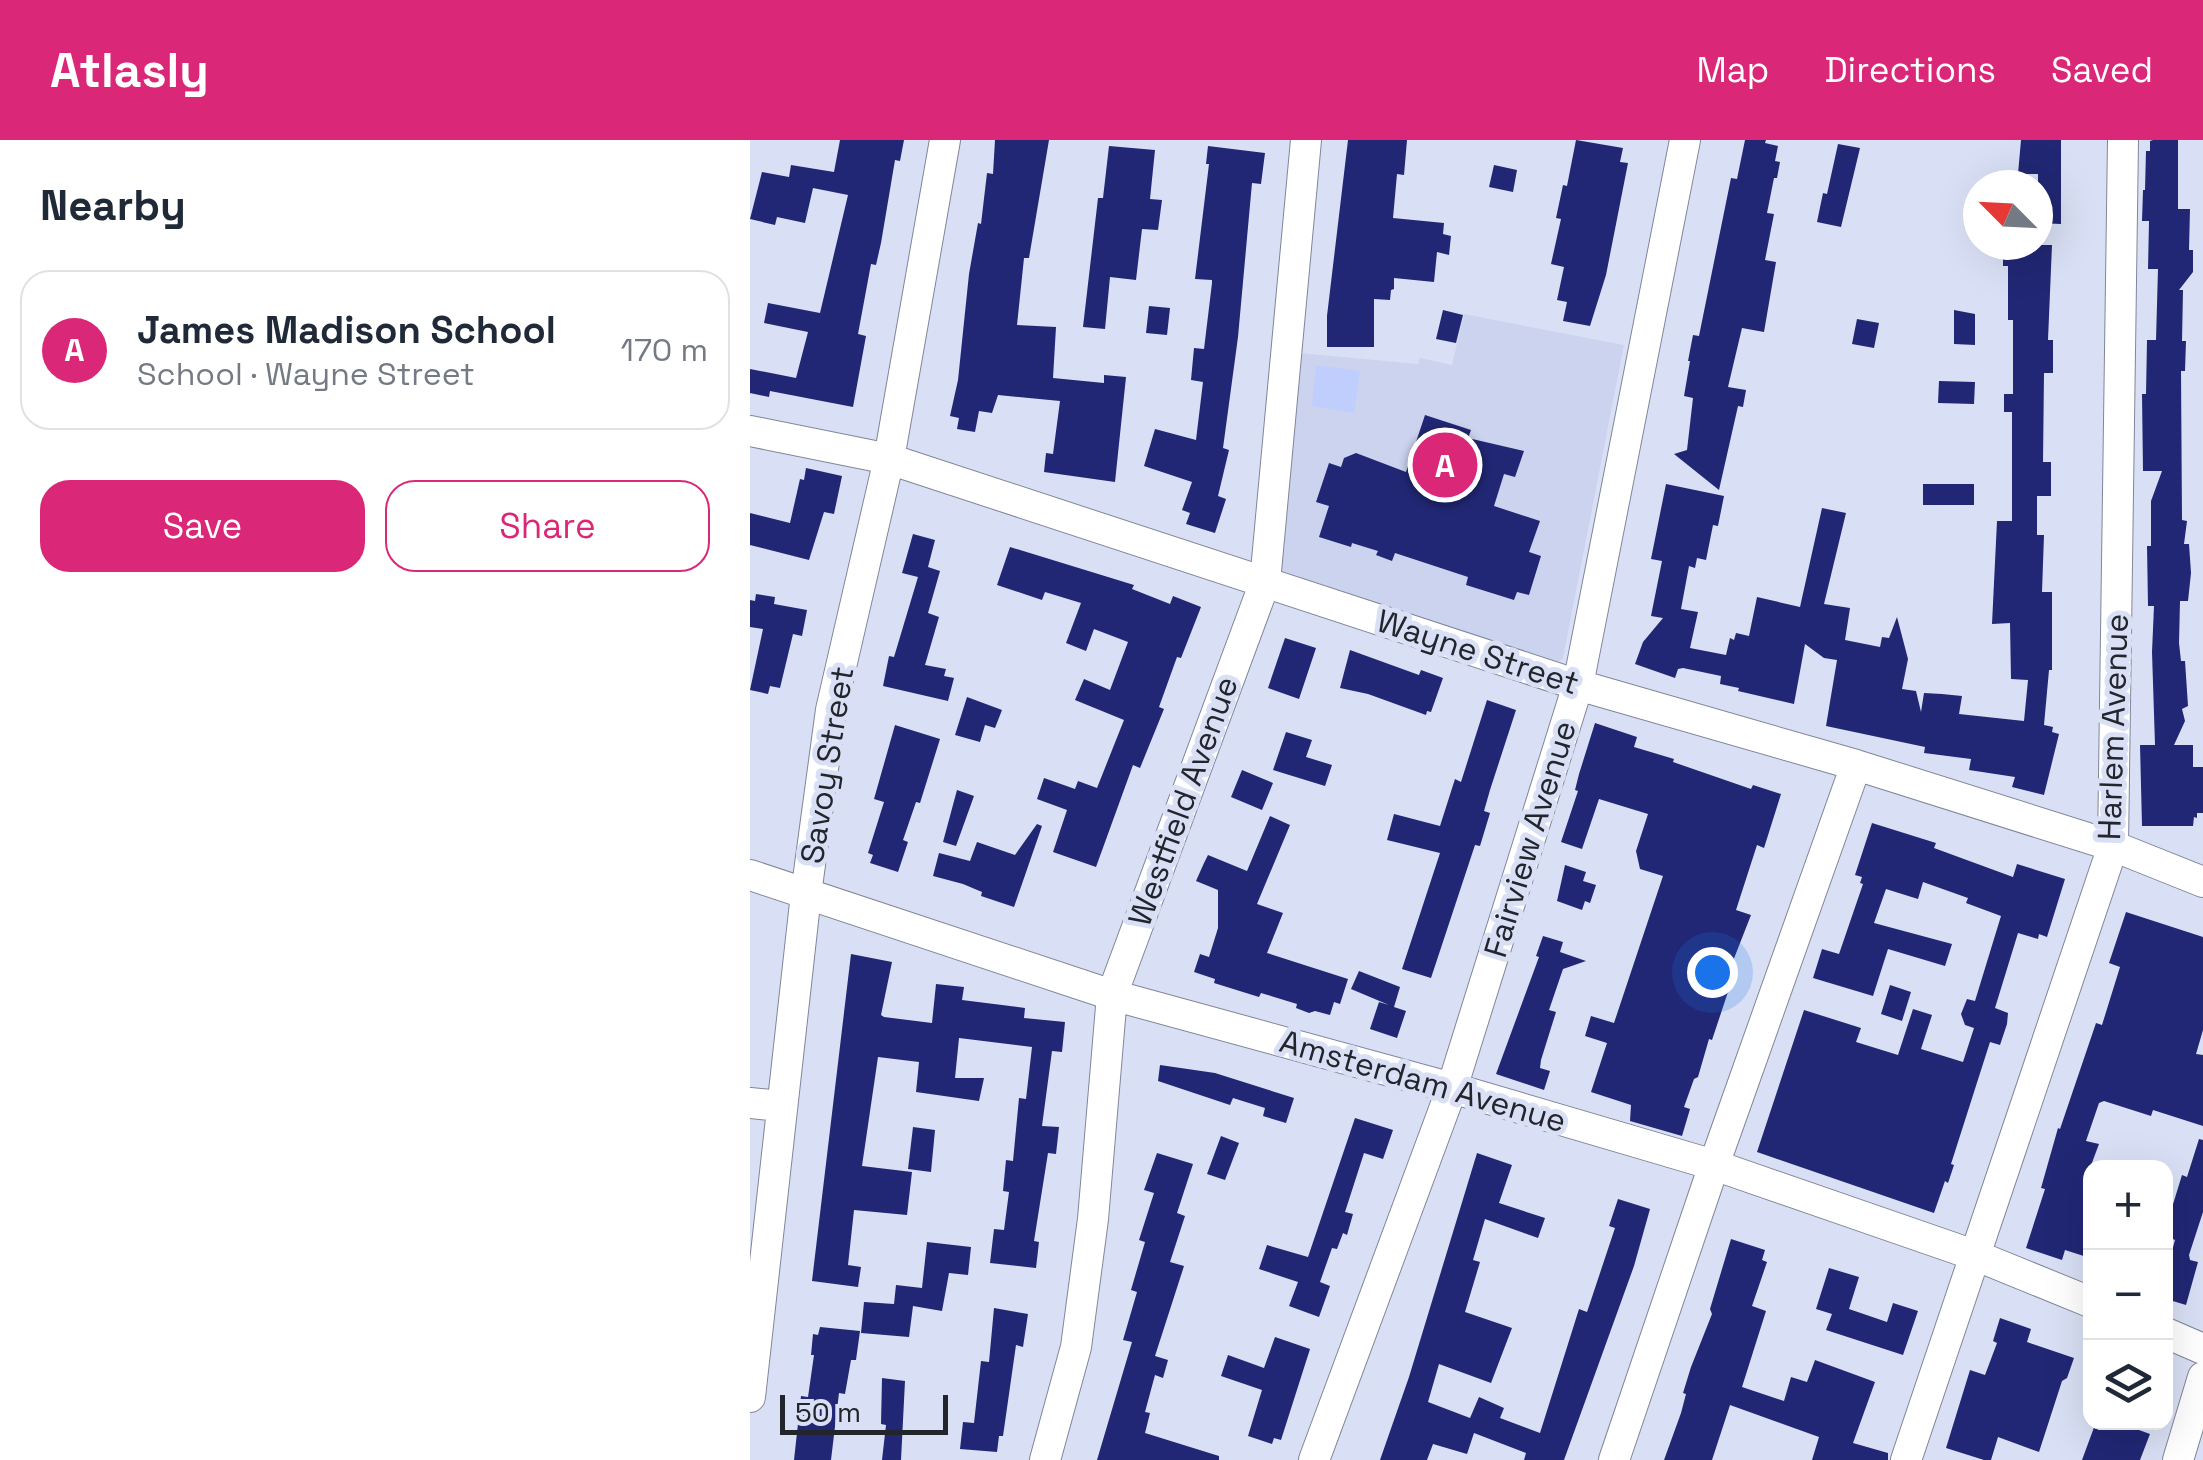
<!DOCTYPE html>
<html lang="en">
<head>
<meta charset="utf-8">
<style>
	body { margin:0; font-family:"Space Grotesk",sans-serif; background:#f2f2f3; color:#1f2937 }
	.controls { position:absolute; right:30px; bottom:30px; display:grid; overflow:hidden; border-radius:20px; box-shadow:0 10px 40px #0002 }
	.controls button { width:90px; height:90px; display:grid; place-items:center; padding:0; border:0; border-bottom:2px solid #e0e1e3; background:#fff; color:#1f2937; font:50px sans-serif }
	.compass { position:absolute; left:1213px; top:30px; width:90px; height:90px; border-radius:50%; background:#fff; box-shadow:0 10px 40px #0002; rotate:294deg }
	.scale { position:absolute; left:30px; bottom:25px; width:168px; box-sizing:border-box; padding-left:10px; border:5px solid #22252c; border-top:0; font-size:28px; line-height:35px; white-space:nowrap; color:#22252c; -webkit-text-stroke:8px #d9e0f5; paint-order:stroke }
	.you { position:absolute; left:962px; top:832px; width:35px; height:35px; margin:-25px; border:8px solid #fff; border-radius:50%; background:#1a73e8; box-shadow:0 0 0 15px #1a73e833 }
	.badge { display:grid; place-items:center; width:65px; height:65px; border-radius:50%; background:#db2777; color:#fff; font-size:32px; font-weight:700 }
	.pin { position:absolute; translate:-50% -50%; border:5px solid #fff; box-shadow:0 2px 10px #0006 }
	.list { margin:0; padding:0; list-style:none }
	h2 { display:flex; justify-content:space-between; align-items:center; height:130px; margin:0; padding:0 40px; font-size:42px }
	h2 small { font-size:32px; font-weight:400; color:#747a83 }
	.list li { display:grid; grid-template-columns:65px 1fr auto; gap:30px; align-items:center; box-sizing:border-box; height:160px; margin:0 20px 20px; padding:0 20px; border:2px solid #e0e1e3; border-radius:30px }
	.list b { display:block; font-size:38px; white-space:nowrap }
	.list p { margin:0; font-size:32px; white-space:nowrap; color:#747a83 }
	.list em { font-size:32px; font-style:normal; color:#747a83 }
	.actions { display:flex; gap:20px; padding:30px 40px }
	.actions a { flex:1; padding:22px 0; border:2px solid #db2777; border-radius:30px; text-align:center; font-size:35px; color:#db2777 }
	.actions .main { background:#db2777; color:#fff }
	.icon { flex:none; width:55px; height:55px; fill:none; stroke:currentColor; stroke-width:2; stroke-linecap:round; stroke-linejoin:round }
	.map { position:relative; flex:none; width:1453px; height:1320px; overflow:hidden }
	header { display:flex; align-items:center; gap:60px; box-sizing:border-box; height:140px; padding:0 50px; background:#db2777; color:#fff }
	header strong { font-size:48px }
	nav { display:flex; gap:55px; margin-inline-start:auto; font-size:35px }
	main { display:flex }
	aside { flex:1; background:#fff }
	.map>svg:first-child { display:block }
	.built { fill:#ccd3ef }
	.green { fill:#c0cefd }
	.building { fill:#212774 }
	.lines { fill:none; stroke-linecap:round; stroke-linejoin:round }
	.minor-casing { stroke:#808699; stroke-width:32 }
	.minor { stroke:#fff; stroke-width:30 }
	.labels { text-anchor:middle; stroke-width:10; stroke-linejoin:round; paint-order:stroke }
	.street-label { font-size:32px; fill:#22252c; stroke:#d9e0f5 }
</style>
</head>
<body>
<header>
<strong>Atlasly</strong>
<nav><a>Map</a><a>Directions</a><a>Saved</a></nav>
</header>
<main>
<aside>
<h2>Nearby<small></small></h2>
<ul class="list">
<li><span class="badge">A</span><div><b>James Madison School</b><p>School · Wayne Street</p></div><em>170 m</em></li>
</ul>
<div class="actions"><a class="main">Save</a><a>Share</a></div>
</aside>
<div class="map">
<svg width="1453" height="1320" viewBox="0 0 1453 1320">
	<rect width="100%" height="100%" fill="#d9e0f5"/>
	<path class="built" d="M714,174L874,205L813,518L806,524L531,434L550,213L668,224L670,218L702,225Z"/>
	<path class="green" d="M566,225L610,231L604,273L562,266Z"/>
	<path class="building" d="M90,0H154L150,21L145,20L131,103L126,125L121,124L108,194L116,196L103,267L20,251L19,257L0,253V229L46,238L58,192L14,183L18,163L70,173L98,55L63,48L55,83L27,77L25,85L0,79L12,32L39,37L41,25L84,32Z
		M245,0H299L279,118H274L267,185L306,187L303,238L354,243V235L376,237L365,342L294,332L296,313L303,314L310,261L248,255L242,273L229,271L225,292L207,289L209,278L200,276L208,240L219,134L228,83L231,84L237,33L243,34Z
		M598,0H657L654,35L647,34L643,78L694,83L693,94L701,96L699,115L687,112L684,142L644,138V149L641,150L640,160L624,159V207H577V176Z
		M826,0L873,8L870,22L878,23L856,135L840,186L813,181L817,162L807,160L814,127L801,124L811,79L806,78L813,45L817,46Z
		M995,0H1016L1015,3L1028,6L1025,21L1030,22L1027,38H1024L1017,73L1024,74L1015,120L1026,122L1014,192L992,188L978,247L996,250L993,267L988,266L969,350L924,314L937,310L943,258L934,256L940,221H938L943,195L949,196L981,38L987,39Z
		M1271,0H1311V84L1288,83V34H1268Z
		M1403,0H1428V69H1440L1439,110H1443V132L1429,150H1433L1432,201H1436L1435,231H1431L1432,380L1437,381L1434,404H1439L1441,433L1438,461H1430L1429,503L1431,521H1435L1438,566L1432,569L1435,581L1424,605H1443V627H1453V673H1447V678L1444,677L1443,686H1392L1390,605H1405L1402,512L1404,466H1398L1397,406H1401V361L1412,331H1393L1392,254H1396L1397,200H1406L1408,129H1398L1399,81H1392L1393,50H1395L1396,11H1400V1Z
		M1088,4L1110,8L1091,87L1067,82L1073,53L1077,54Z
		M359,6L405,10L400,59L412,60L408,90L392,89L386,140L360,137L355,189L333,187L348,58H353Z
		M458,6L515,13L511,44L502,43L488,197L473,308L479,310L468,356L476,359L465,393L436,384L440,373L432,370L442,342L394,326L405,289L446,300L453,242L441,240L444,208L454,209L462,143V140L445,139L459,24H456Z
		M744,25L767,30L763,52L739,47Z
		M1253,105H1302L1298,200H1303V233H1294L1293,322H1301V356H1287V395H1294L1292,452H1302V530H1299L1294,585L1303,587L1302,592L1309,594L1294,655L1262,647L1265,637L1219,630L1221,619L1174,613L1175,607L1076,586L1087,520L1074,518L1055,504L1044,564L988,551L989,548L970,544L971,536L933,528L928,529L925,538L885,524L893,502L913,478L901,476L912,421L901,419L916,344L974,356L968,386L963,385L956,420L947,418L945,428L939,426L931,469L948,472L940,508L976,515L980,498L984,500L986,493L999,496L1007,457L1050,467L1072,368L1096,373L1074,464L1100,468L1095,500L1130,507L1132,497L1139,498L1147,477L1158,519L1152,549L1166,551L1171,572L1174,553L1192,554L1212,556L1209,574L1274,581L1278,540L1261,539L1260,483L1242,484L1247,381H1262V272H1254V254H1263V180H1258V126H1253Z
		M399,166L420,168L417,195L396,193Z
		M693,170L713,175L706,203L686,199Z
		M1204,170L1225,174V205L1204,204Z
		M1107,179L1129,183L1124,208L1102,204Z
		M1189,241L1225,242L1224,264L1188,263Z
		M675,275L721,290L718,298L774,311L765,337L754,334L744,366L790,381L779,412L791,416L779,455L767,452L764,460L716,445L718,437L645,413L642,421L626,415L628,411L602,403L601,407L569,397L579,366L566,362L579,323L591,327L594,318L606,313L656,332Z
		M56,328L92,336L84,374L74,372L59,420L0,405V373L40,383L50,339L54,340Z
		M1173,344H1224V365H1173Z
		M163,394L185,400L178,427L190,431L178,473L189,477L175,525L196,529L194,536L204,538L198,561L133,546L139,516L144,517L168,437L152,433Z
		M260,407L384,445L382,449L420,464L423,456L451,467L431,518L427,517L409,567L414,569L390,628L383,625L346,727L303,712L317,670L287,659L294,638L325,649L328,641L347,648L374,580L325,560L334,539L360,550L378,502L344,489L336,511L316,503L331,463L295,452L292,460L247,445Z
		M6,454L25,457L24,464L57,470L52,496L43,494L30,548L20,546L18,554L0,550L13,489L0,487V460L5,461Z
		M535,498L566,508L549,559L518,548Z
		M600,510L669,535L671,530L693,538L681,572L677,571L676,575L618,554L590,548Z
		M217,557L252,570L245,588L235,585L230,602L205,595Z
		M737,560L766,570L740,650L734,671L740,673L730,706L725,705L681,838L652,829L690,713L637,700L644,674L690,686L705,639L711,642Z
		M845,583L887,597L884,607L924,619L923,622L1001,649L1003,645L1031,654L1014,708L1007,705L986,770L1001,775L974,844L980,846L962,900L959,899L948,937L944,939L934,967L940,969L932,996L880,981L881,965L841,952L857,903L835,896L841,876L864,883L913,736L890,729L886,711L898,674L849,659L832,709L811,702L828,651L825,650L829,634Z
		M145,585L190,599L170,663L166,662L153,700L158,702L148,732L120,723L123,715L118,713L134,662L124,659Z
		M536,592L562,600L556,617L582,625L575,646L523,630Z
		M492,630L523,643L512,670L481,657Z
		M207,650L224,656L206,706L193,702Z
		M520,676L540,685L507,764L533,773L517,813L598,839L590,864L584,862L580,875L565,871L559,873L546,868L547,864L511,853L509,857L464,843L465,839L444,832L450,814L459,817L468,788V750L446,741L454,723L458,715L497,731Z
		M1122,683L1186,703L1184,708L1263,737L1267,724L1315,739L1297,797L1289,794L1288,799L1268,793L1245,868L1258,873L1257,884L1250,905L1240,902L1201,1024L1204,1025L1198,1043L1195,1041L1184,1073L1007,1012L1054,870L1111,888L1106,902L1148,915L1163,869L1182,875L1171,909L1213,922L1224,888L1215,885L1211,874L1217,859L1225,861L1251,776L1216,763L1218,758L1173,742L1168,759L1136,749L1124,783L1202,804L1195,826L1138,809L1123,856L1063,838L1072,809L1089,814L1113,744L1110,743L1112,737L1105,735Z
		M287,684L292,686L264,767L231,756L232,752L213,744L183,736L189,713L220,721L227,702L265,715Z
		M815,725L836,732L833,741L846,745L840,763L835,761L832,770L807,761Z
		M1376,772L1453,797V890L1446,914L1453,915V986L1403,970L1401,976L1354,961L1349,963L1336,1001L1349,1004L1340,1028V1118L1315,1110L1312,1120L1276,1108L1295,1049L1291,1048L1308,988L1310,989L1346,883L1352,885L1370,827L1359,823Z
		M793,796L813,802L810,812L836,821L813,829L799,870L806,872L791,920L790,928L800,931L794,950L746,934L789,817L786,816Z
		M101,814L142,822L131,875L134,877L182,883L186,844L214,847L212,860L275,868L274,878L315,882L312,912L302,911L292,986L309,987L306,1014L298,1013L284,1101L289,1102L286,1128L240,1123L244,1089L254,1090L259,1052L253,1051L256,1020L263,1021L269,958L276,959L282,907L209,898L205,938H234L229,961L166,952L169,922L128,917L112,1026L162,1032L157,1075L104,1070L98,1125L111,1127L108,1147L62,1141Z
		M609,831L650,847L644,867L656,871L647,898L620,889L629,862L639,865L601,849Z
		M1140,845L1161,852L1152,881L1131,874Z
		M410,925L465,933L544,958L536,983L513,976L515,968L483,958L480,965L408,941Z
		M605,978L643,990L633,1019L614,1013L595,1072L603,1074L597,1095L593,1093L587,1109L582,1108L570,1142L580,1146L569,1177L539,1166L548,1142L509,1129L517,1105L558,1117Z
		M163,987L185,990L181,1032L158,1029Z
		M471,996L489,1003L475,1040L457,1034Z
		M1449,999L1453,1000V1072L1439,1115L1440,1120L1448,1122L1436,1165L1416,1159V1133L1425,1100L1416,1096V1073L1420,1074L1432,1035L1437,1037Z
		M407,1013L443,1024L427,1073L435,1076L420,1122L434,1126L405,1216L418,1220L413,1238L405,1235L395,1272L400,1273L395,1293L469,1316V1320H347L382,1202L373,1200L387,1152L381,1150L395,1102L389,1100L404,1053L394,1050Z
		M727,1013L762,1025L749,1063L795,1078L788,1098L735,1079L723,1120L730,1122L715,1172L762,1188L741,1243L689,1224L678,1262L720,1278L729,1257L754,1268L750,1278L790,1293L829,1169L837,1172L865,1088L859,1086L868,1059L900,1069L884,1126L814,1320H774L776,1313L724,1293L717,1314L683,1304L677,1320H630L659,1237Z
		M981,1099L1015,1110L1012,1120L1017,1122L1002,1166L1016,1171L992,1247L1034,1261L1041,1237L1057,1242L1065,1220L1125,1242L1103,1303L1138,1313V1320H1062L1069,1297L980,1265L962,1320H914L931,1273L936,1254L933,1253L941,1227L962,1174L960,1169Z
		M177,1102L221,1107L218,1135L199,1133L192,1171L163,1166L159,1197L111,1193L114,1162L144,1164L146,1145L172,1148Z
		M1079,1128L1109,1137L1099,1169L1137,1182L1143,1163L1168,1171L1153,1215L1076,1190L1082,1174L1066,1169Z
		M244,1168L278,1174L273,1207L266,1205L253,1296H249L247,1312L210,1309L213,1282L224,1283L231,1221L239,1222Z
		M1250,1178L1281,1189L1277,1202L1324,1218L1317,1238L1312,1241L1289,1312L1248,1297L1241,1320H1234L1196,1308L1220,1230L1235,1235L1247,1203L1243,1201Z
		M70,1187L110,1191L106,1220H101L95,1254L89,1253L81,1320H44L51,1256L58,1257L64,1215H61L63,1194L68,1195Z
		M525,1197L560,1209L531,1300L524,1298L522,1304L498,1296L512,1250L471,1236L478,1215L514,1228Z
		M132,1238L155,1241L151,1320H132L136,1285L131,1284Z
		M1346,1282H1367L1400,1294L1390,1320H1332Z"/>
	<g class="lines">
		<g class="minor-casing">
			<path id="minor" d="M0,291L139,319L828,545L1106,625L1363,706L1453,742
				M0,735L362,855L702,948L964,1025L1227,1116L1340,1162
				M0,963L31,966
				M1416,1193L1453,1209
				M0,1257L56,754L81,570L139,319L195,0
				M295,1320L326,1207L343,1079L362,855L515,442L556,0
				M564,1320L702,948L828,545L935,0
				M864,1320L964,1025L1106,625
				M1156,1320L1363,706L1373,0
				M1428,1320L1453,1237"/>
		</g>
		<use href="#minor" class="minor"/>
	</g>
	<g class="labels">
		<g class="street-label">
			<text transform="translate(728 512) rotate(18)" y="11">Wayne Street</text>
			<text transform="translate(1363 587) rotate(-88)" y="11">Harlem Avenue</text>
			<text transform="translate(77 625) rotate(-81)" y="11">Savoy Street</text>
			<text transform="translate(433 661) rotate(-70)" y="11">Westfield Avenue</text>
			<text transform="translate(780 699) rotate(-73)" y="11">Fairview Avenue</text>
			<text transform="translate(673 941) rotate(16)" y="11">Amsterdam Avenue</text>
		</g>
	</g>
</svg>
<div class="controls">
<button>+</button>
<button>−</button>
<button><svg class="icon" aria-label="layers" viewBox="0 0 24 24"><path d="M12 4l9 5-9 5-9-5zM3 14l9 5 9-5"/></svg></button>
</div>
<svg class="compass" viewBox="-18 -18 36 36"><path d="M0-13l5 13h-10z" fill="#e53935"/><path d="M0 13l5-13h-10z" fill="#747a83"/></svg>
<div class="scale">50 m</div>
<div class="you"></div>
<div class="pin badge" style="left:695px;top:325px">A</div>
</div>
</main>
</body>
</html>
